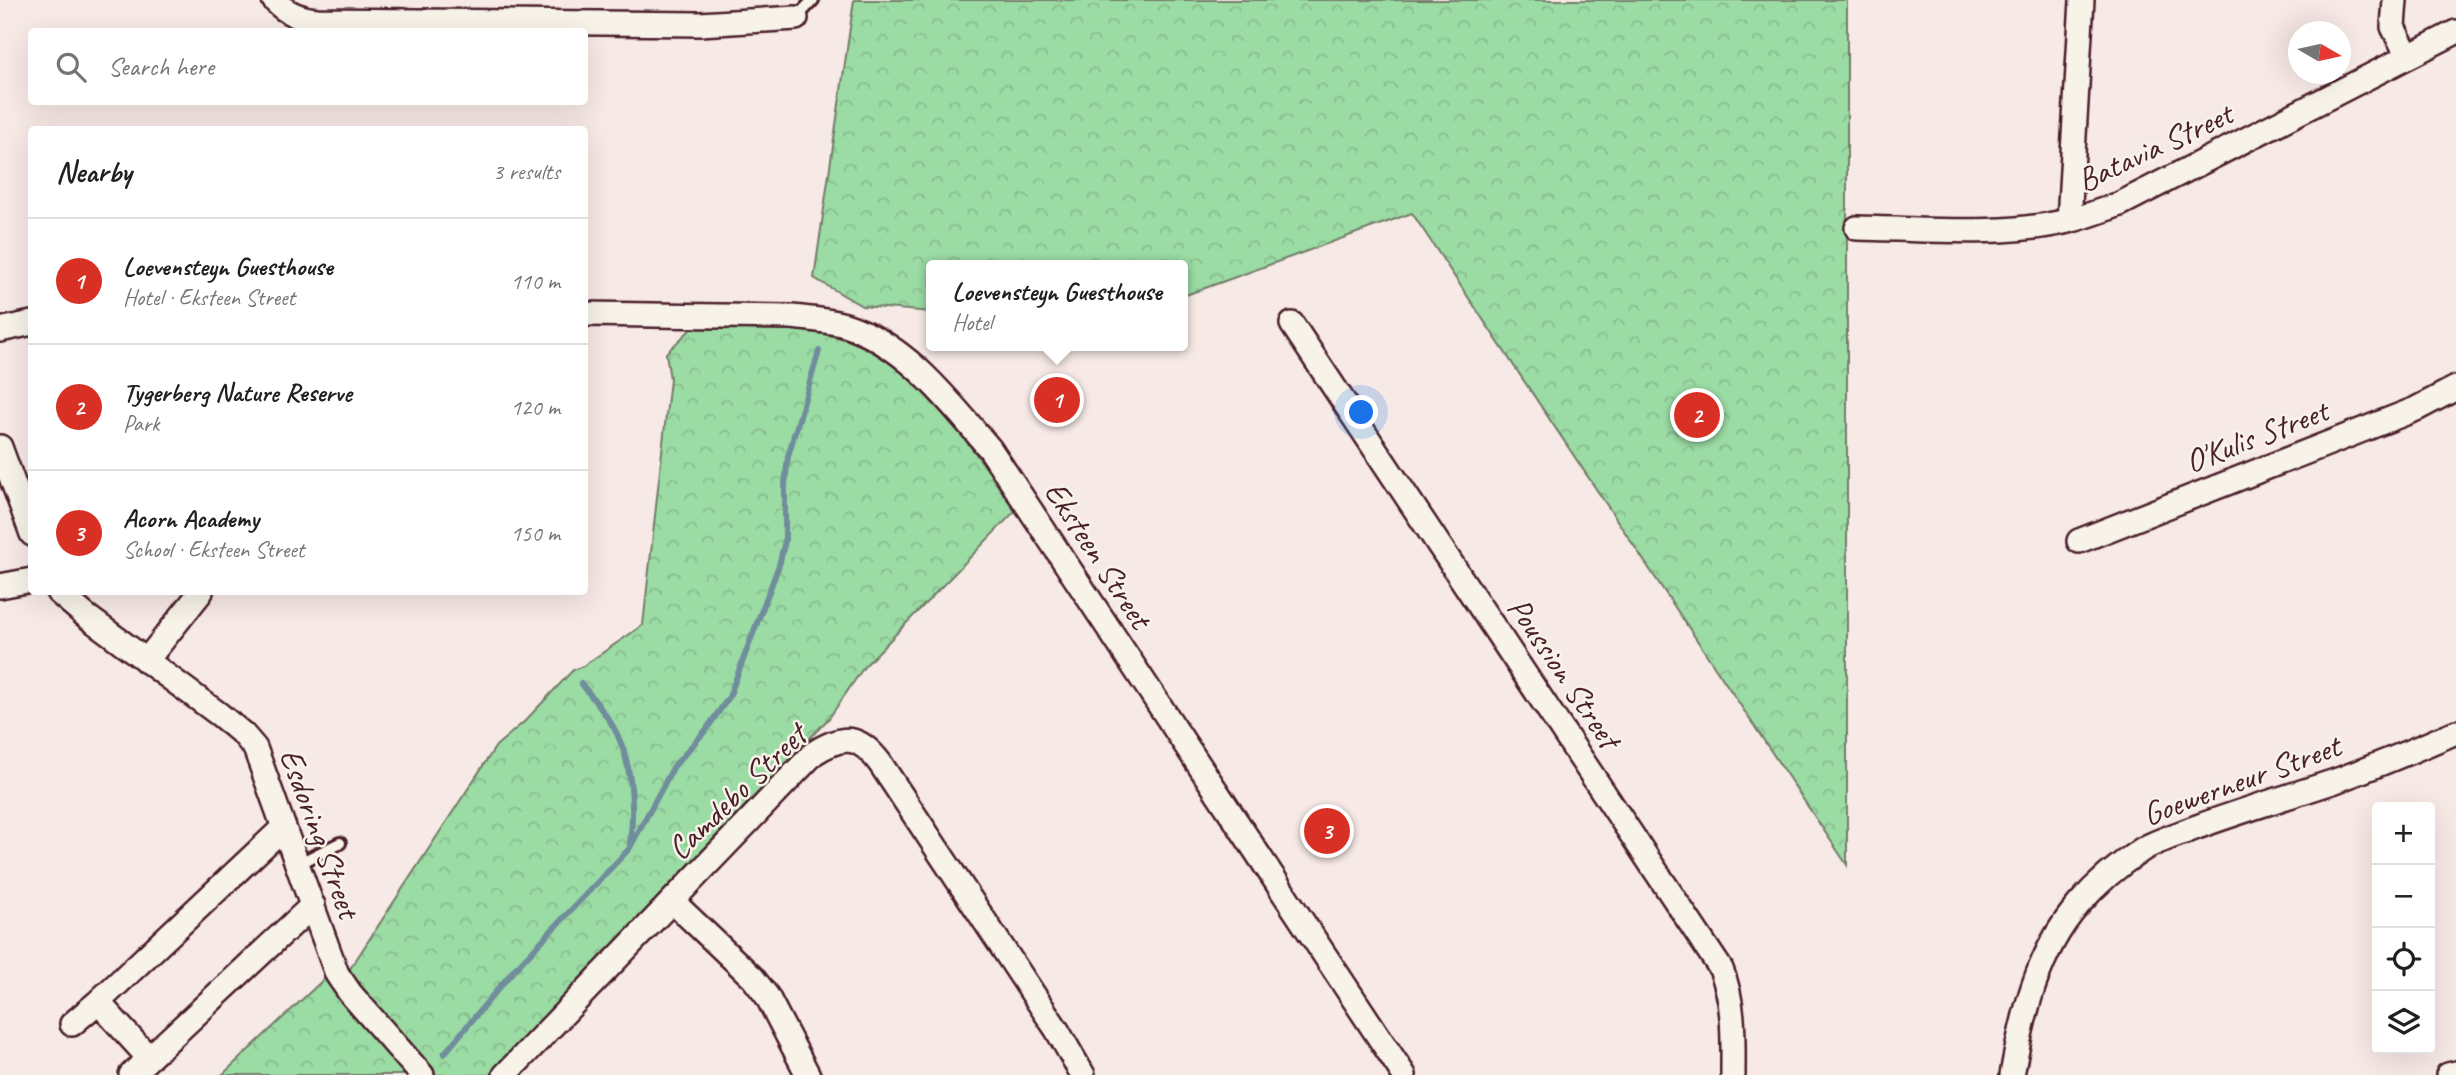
<!DOCTYPE html>
<html lang="en">
<head>
<meta charset="utf-8">
<style>
	body { margin:0; font-family:Caveat,sans-serif; background:#f2f2f2; color:#202124 }
	.controls { position:absolute; right:21px; bottom:21px; display:grid; overflow:hidden; border-radius:7px; box-shadow:0 7px 28px #0002 }
	.controls button { width:63px; height:63px; display:grid; place-items:center; padding:0; border:0; border-bottom:2px solid #e0e0e0; background:#fff; color:#202124; font:35px sans-serif }
	.compass { position:absolute; left:2288px; top:21px; width:63px; height:63px; border-radius:50%; background:#fff; box-shadow:0 7px 28px #0002; rotate:99deg }
	.you { position:absolute; left:1362px; top:413px; width:24px; height:24px; margin:-18px; border:5px solid #fff; border-radius:50%; background:#1a73e8; box-shadow:0 0 0 10px #1a73e833 }
	.badge { display:grid; place-items:center; width:46px; height:46px; border-radius:50%; background:#d93025; color:#fff; font-size:23px; font-weight:700 }
	.pin { position:absolute; translate:-50% -50%; border:4px solid #fff; box-shadow:0 2px 7px #0006 }
	.popup { position:absolute; left:926px; top:260px; width:262px; height:91px; box-sizing:border-box; display:grid; place-content:center; border-radius:7px; background:#fff; filter:drop-shadow(0 2px 5px #0005); font-size:23px; white-space:nowrap; color:#757577 }
	.popup b { font-size:26px; color:#202124 }
	.popup::after { content:''; position:absolute; left:50%; top:100%; margin-left:-14px; border:14px solid transparent; border-top-color:#fff }
	.list { margin:0; padding:0; list-style:none }
	h2 { display:flex; justify-content:space-between; align-items:center; height:91px; margin:0; padding:0 28px; font-size:30px }
	h2 small { font-size:23px; font-weight:400; color:#757577 }
	.list li { display:grid; grid-template-columns:46px 1fr auto; gap:21px; align-items:center; box-sizing:border-box; height:126px; padding:0 28px; border-top:2px solid #e0e0e0 }
	.list b { display:block; font-size:26px; white-space:nowrap }
	.list p { margin:0; font-size:23px; white-space:nowrap; color:#757577 }
	.list em { font-size:23px; font-style:normal; color:#757577 }
	.icon { flex:none; width:38px; height:38px; fill:none; stroke:currentColor; stroke-width:2; stroke-linecap:round; stroke-linejoin:round }
	.map { position:relative; flex:none; width:2456px; height:1075px; overflow:hidden }
	.search { position:absolute; background:#fff; box-shadow:0 7px 28px #0002; left:28px; top:28px; width:560px; height:77px; display:flex; align-items:center; gap:18px; box-sizing:border-box; padding:0 24px; border-radius:7px; color:#757577; font-size:26px }
	.panel { position:absolute; background:#fff; box-shadow:0 7px 28px #0002; left:28px; top:126px; width:560px; height:469px; border-radius:7px }
	.map>svg:first-child { display:block }
	.park { fill:url(#park-crowns); stroke:#727d68; stroke-width:2 }
	.lines { fill:none; stroke-linecap:round; stroke-linejoin:round }
	.stream { stroke:#6f8d9c; stroke-width:6 }
	.lane-casing { stroke:#4a1f2b; stroke-width:16 }
	.street-casing { stroke:#4a1f2b; stroke-width:28 }
	.lane { stroke:#f7f3e8; stroke-width:10 }
	.street { stroke:#f7f3e8; stroke-width:23 }
	.labels { text-anchor:middle; stroke-width:5; stroke-linejoin:round; paint-order:stroke }
	.street-label { font-size:33px; fill:#4a1f2b; stroke:#f7f3e8 }
</style>
</head>
<body>
<div class="map">
<svg width="2456" height="1075" viewBox="0 0 2456 1075">
	<defs>
		<pattern id="park-crowns" width="20" height="18" patternUnits="userSpaceOnUse" patternTransform="scale(1.75)"><rect width="20" height="18" fill="#9bdba4"/><path d="M2 6a3 3 0 1 1 6 0M12 15a3 3 0 1 1 6 0" fill="none" stroke="#87bc8d"/></pattern>
	</defs>
	<rect width="100%" height="100%" fill="#f7e9e6"/>
	<filter id="ink" filterUnits="userSpaceOnUse"><feTurbulence type="fractalNoise" baseFrequency=".0143" numOctaves="2"/><feDisplacementMap in="SourceGraphic" scale="14" xChannelSelector="R" yChannelSelector="G"/><feConvolveMatrix kernelMatrix="1 2 1 2 8 2 1 2 1" color-interpolation-filters="sRGB"/></filter>
	<g filter="url(#ink)">
		<path class="park" d="M854,0H1847V865L1412,213L1183,296V265H931V312L862,306L814,278Z
			M693,327C740,328 791,325 837,337C913,357 974,449 1015,511L864,667L829,718L491,1075H435L348,972L496,746L525,721L573,670L583,666L643,625L670,379L666,353Z
			M325,978L408,1075H222Z"/>
		<g class="lines">
			<path class="stream" d="M581,683C591,696 602,709 611,723C632,756 635,805 630,843
				M444,1054L513,971L629,849L674,766L706,730L729,697L779,565L785,541V485L788,456L819,351"/>
			<g class="lane-casing">
				<path id="lane" d="M796,18L813,0
					M298,864L340,843"/>
			</g>
			<g class="street-casing">
				<path id="street" d="M274,0C286,13 300,19 318,20L700,24L796,18
					M2395,0L2393,27L2408,56
					M2069,221L2082,0
					M1857,228C1926,229 2000,237 2068,221C2085,217 2103,210 2120,204L2456,32
					M584,314L792,317C809,319 828,320 845,325C906,344 950,402 990,449L1404,1075
					M1292,324L1721,969C1735,1004 1733,1038 1733,1075
					M0,330L32,323
					M0,447L32,534
					M2079,541L2416,409L2456,388
					M0,586L32,580
					M58,592L85,615L220,715L243,734L255,748L337,974L350,993L422,1075
					M146,661L201,592
					M672,901L753,978L767,996L808,1075
					M98,1002L149,1058
					M72,1024L98,1002L284,827
					M131,1075L313,905
					M505,1075L814,753C843,734 859,735 880,763L1057,1030L1083,1075
					M2012,1075C2023,1015 2037,952 2079,904C2097,883 2120,864 2143,849C2159,840 2180,834 2197,827C2243,810 2291,796 2338,780C2378,765 2417,749 2456,732
					M2448,1075L2456,1073"/>
			</g>
			<use href="#lane" class="lane"/>
			<use href="#street" class="street"/>
		</g>
	</g>
	<g class="labels">
		<g class="street-label">
			<text transform="translate(2154 146) rotate(-25)" y="12">Batavia Street</text>
			<text transform="translate(2256 435) rotate(-21)" y="12">O'Kulis Street</text>
			<text transform="translate(1099 554) rotate(57)" y="12">Eksteen Street</text>
			<text transform="translate(1565 672) rotate(56)" y="12">Poussion Street</text>
			<text transform="translate(2241 779) rotate(-20)" y="12">Goewerneur Street</text>
			<text transform="translate(736 791) rotate(-44)" y="12">Camdebo Street</text>
			<text transform="translate(321 833) rotate(70)" y="12">Esdoring Street</text>
		</g>
	</g>
</svg>
<div class="controls">
<button>+</button>
<button>−</button>
<button><svg class="icon" aria-label="locate" viewBox="0 0 24 24"><circle cx="12" cy="12" r="6"/><path d="M12 2v4M12 18v4M2 12h4M18 12h4"/></svg></button>
<button><svg class="icon" aria-label="layers" viewBox="0 0 24 24"><path d="M12 4l9 5-9 5-9-5zM3 14l9 5 9-5"/></svg></button>
</div>
<svg class="compass" viewBox="-18 -18 36 36"><path d="M0-13l5 13h-10z" fill="#e53935"/><path d="M0 13l5-13h-10z" fill="#757577"/></svg>
<div class="you"></div>
<div class="pin badge" style="left:1057px;top:400px">1</div>
<div class="popup"><b>Loevensteyn Guesthouse</b>Hotel</div>
<div class="pin badge" style="left:1697px;top:415px">2</div>
<div class="pin badge" style="left:1327px;top:831px">3</div>
<div class="search"><svg class="icon" aria-label="search" viewBox="0 0 24 24"><circle cx="10" cy="10" r="6"/><path d="M15 15l6 6"/></svg>Search here</div>
<section class="panel">
<h2>Nearby<small>3 results</small></h2>
<ul class="list">
<li><span class="badge">1</span><div><b>Loevensteyn Guesthouse</b><p>Hotel · Eksteen Street</p></div><em>110 m</em></li>
<li><span class="badge">2</span><div><b>Tygerberg Nature Reserve</b><p>Park</p></div><em>120 m</em></li>
<li><span class="badge">3</span><div><b>Acorn Academy</b><p>School · Eksteen Street</p></div><em>150 m</em></li>
</ul>
</section>
</div>
</body>
</html>
